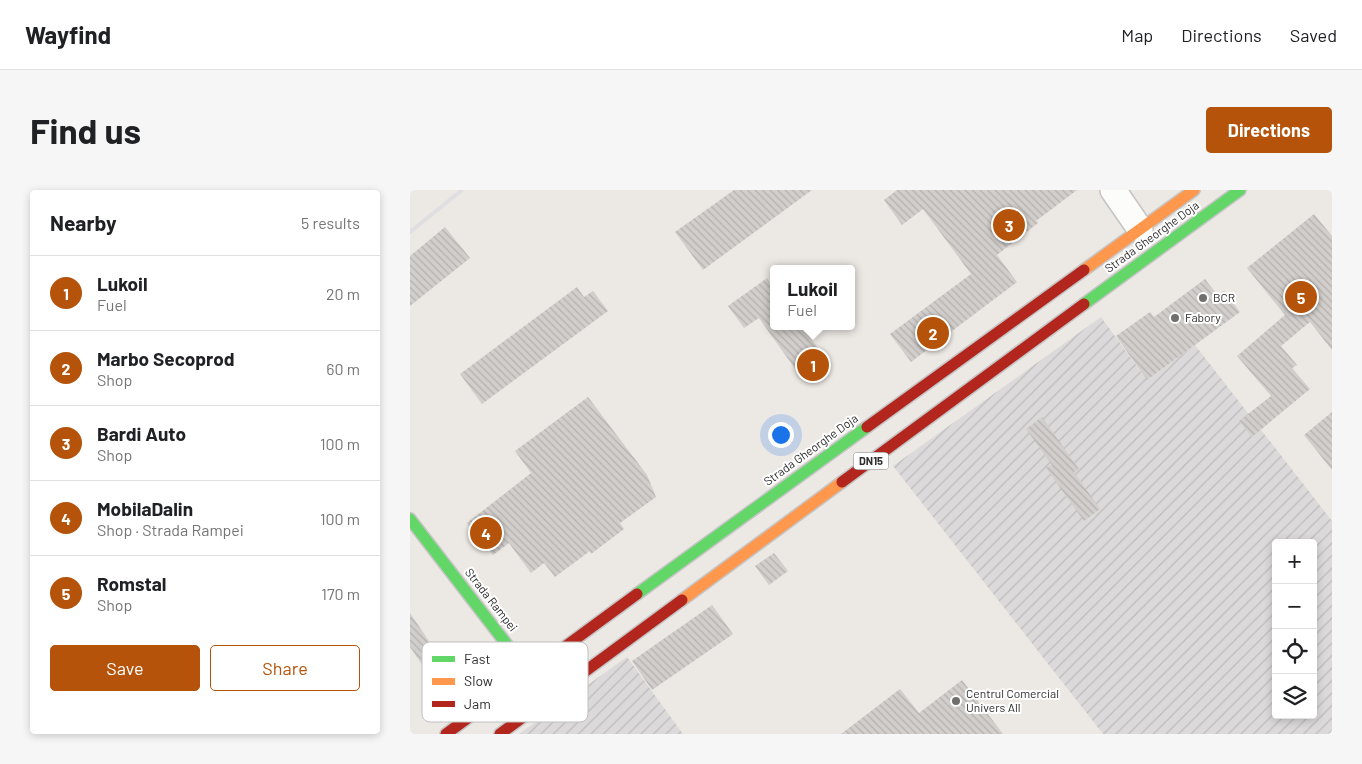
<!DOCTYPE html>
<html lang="en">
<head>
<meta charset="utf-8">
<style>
	body { margin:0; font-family:Barlow,sans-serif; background:#f6f6f6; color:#202124 }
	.controls { position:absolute; right:15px; bottom:15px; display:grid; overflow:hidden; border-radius:5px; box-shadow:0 2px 8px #0003 }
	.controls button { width:45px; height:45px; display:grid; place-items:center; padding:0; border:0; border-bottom:1px solid #e0e0e0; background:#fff; color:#202124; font:25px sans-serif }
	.you { position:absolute; left:370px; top:244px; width:18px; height:18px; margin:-12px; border:4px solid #fff; border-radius:50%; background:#1a73e8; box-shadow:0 0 0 8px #1a73e833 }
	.badge { display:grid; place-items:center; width:32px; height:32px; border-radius:50%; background:#b45309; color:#fff; font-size:16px; font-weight:700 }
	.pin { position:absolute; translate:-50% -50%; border:2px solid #fff; box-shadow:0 1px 5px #0006 }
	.popup { position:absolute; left:360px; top:75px; width:85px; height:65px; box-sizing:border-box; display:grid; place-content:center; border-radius:5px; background:#fff; filter:drop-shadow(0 1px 4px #0005); font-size:16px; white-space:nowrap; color:#757577 }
	.popup b { font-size:19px; color:#202124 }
	.popup::after { content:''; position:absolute; left:50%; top:100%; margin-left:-10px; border:10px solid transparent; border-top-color:#fff }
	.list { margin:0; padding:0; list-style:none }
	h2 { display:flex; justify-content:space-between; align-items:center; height:65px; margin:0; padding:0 20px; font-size:21px }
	h2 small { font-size:16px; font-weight:400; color:#757577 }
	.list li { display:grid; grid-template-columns:32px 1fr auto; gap:15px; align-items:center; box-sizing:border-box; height:75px; padding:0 20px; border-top:1px solid #e0e0e0 }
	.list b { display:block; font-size:19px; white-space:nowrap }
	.list p { margin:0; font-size:16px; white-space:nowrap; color:#757577 }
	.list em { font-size:16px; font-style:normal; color:#757577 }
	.actions { display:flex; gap:10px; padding:15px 20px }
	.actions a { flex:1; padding:11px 0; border:1px solid #b45309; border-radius:5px; text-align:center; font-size:18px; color:#b45309 }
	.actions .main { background:#b45309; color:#fff }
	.icon { flex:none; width:28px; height:28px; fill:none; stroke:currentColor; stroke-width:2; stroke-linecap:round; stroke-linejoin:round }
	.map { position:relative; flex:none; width:922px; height:544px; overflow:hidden; border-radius:5px }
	header { display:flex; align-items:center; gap:30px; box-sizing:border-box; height:70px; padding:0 25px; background:#fff; border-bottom:1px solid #e0e0e0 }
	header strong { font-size:24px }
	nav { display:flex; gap:28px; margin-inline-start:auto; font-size:18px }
	.intro { display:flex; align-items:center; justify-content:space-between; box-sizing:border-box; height:120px; padding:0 30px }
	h1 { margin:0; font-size:35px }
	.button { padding:12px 22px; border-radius:5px; background:#b45309; color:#fff; font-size:18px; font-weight:700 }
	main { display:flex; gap:30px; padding:0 30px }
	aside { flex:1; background:#fff; border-radius:5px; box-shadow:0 2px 8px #0003 }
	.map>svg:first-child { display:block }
	.industrial { fill:url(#industrial-furrows); fill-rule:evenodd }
	.building { fill:url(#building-back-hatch) }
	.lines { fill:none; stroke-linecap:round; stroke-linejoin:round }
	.street-casing { stroke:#c5c4c5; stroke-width:28 }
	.fast-casing { stroke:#c5c4c5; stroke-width:14 }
	.slow-casing { stroke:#c5c4c5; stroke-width:14 }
	.jam-casing { stroke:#c5c4c5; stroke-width:14 }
	.street { stroke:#fcfcfb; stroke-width:25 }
	.fast { stroke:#63d668; stroke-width:11 }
	.slow { stroke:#ff974d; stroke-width:11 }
	.jam { stroke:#b3261e; stroke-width:11 }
	.rail { stroke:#dfdfe1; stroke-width:4 }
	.poi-dot { fill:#706f6e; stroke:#fff; stroke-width:2 }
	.labels { text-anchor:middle; stroke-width:4; stroke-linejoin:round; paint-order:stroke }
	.shield { fill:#fff; stroke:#6d6d6d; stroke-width:1 }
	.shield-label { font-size:11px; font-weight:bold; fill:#2e2e2e }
	.street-label { font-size:12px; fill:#2e2e2e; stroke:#fff }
	.poi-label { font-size:12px; fill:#2e2e2e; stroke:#fff; text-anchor:start }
	.key { fill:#fff; stroke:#c0c0c0; stroke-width:1 }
	.key-label { font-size:14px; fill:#2e2e2e }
</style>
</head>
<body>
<header>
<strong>Wayfind</strong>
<nav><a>Map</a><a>Directions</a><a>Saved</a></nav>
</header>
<div class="intro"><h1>Find us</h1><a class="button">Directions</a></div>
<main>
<aside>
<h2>Nearby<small>5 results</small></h2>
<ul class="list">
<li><span class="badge">1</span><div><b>Lukoil</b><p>Fuel</p></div><em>20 m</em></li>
<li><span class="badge">2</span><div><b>Marbo Secoprod</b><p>Shop</p></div><em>60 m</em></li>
<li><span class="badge">3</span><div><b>Bardi Auto</b><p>Shop</p></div><em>100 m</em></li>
<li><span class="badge">4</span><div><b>MobilaDalin</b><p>Shop · Strada Rampei</p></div><em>100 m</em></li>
<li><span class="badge">5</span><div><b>Romstal</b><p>Shop</p></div><em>170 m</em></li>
</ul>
<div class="actions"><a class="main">Save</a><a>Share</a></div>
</aside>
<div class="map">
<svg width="922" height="544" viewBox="0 0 922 544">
	<defs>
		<pattern id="industrial-furrows" width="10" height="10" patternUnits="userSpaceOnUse" patternTransform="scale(1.25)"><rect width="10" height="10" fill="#dcd9db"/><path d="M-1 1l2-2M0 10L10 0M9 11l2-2" fill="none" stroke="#bdbbbc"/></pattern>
		<pattern id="building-back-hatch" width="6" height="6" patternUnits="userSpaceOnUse" patternTransform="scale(1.25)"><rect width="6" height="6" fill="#d1cecb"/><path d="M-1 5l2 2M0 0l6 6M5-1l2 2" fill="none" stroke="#b4b1af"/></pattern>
	</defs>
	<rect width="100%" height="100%" fill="#ece8e4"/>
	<path class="industrial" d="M691,127L737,190L785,155L922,331V544H693L483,276ZM866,353H903V525H866Z
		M217,467L273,544H109Z"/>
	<path class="building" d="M324,0H402L293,80L265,42Z
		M487,0H667L626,31L628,33L587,65L607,92L501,172L480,144L561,84L513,19L492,35L474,10Z
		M904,24L922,46V160L900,132L871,156L887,175L882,178L900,199L842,247L829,231L861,206L827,166L875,125L837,78Z
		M35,37L60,68L0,116V66Z
		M357,88L364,98V136H392L411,162L386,180L349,128L334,138L318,116Z
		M795,89L808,106L814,101L830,122L737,190L706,146L740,122L744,127Z
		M167,97L174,107L183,101L198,121L72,214L50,184Z
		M178,207L237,285L246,307L210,333L214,339L181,364L180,361L145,387L134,373L121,383L99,353L83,365L57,333L121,283L105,261Z
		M922,222V280L894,245Z
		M632,227L669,279L664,282L690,319L674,331L636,278L642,275L616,239Z
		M364,363L378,381L359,395L345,376Z
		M302,415L323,444L242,500L222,471Z
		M0,423L31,469L15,479L0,457Z
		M552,490L593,544H431L490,499L509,523Z"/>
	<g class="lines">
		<g class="street-casing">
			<path id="street" d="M703,0L730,39"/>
		</g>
		<g class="fast-casing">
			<path id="fast" d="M674,114L830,0
				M0,329L139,509
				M227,404L457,237"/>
		</g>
		<g class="slow-casing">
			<path id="slow" d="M674,80L784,0
				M272,410L432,292"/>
		</g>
		<g class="jam-casing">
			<path id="jam" d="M457,237L674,80
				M432,292L674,114
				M36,544L227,404
				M90,544L272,410"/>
		</g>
		<use href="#street" class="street"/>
		<use href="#fast" class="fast"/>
		<use href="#slow" class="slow"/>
		<use href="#jam" class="jam"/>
		<path class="rail" d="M0,42L52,0"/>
	</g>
	<g class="poi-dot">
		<circle cx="793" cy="108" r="5"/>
		<circle cx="765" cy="128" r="5"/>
		<circle cx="546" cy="511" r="5"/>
	</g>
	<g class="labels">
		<rect class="shield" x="443.5" y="262.5" width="35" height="17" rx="4"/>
		<g class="shield-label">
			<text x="461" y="275">DN15</text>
		</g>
		<g class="street-label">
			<text transform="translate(742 47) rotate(-36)" y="4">Strada Gheorghe Doja</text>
			<text transform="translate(401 260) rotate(-36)" y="4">Strada Gheorghe Doja</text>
			<text transform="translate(81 410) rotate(52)" y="4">Strada Rampei</text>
		</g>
		<g class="poi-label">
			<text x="803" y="112">BCR</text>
			<text x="775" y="132">Fabory</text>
			<text x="556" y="508">Centrul Comercial<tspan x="556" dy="14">Univers All</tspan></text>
		</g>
	</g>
	<rect x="12" y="452" width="166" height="80" rx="8" class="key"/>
	<rect x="22" y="466" width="23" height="6" fill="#63d668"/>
	<rect x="22" y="488" width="23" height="7" fill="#ff974d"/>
	<rect x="22" y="511" width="23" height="6" fill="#b3261e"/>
	<g class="key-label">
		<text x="54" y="474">Fast</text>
		<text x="54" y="496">Slow</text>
		<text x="54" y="519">Jam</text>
	</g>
</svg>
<div class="controls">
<button>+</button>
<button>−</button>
<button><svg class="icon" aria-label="locate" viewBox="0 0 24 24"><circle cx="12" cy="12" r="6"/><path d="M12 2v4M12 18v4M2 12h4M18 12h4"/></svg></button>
<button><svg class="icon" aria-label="layers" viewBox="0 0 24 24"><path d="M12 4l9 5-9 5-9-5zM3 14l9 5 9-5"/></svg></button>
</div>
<div class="you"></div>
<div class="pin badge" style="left:403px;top:175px">1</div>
<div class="popup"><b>Lukoil</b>Fuel</div>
<div class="pin badge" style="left:523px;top:143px">2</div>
<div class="pin badge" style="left:599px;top:35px">3</div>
<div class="pin badge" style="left:76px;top:343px">4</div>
<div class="pin badge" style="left:891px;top:107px">5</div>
</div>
</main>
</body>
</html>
